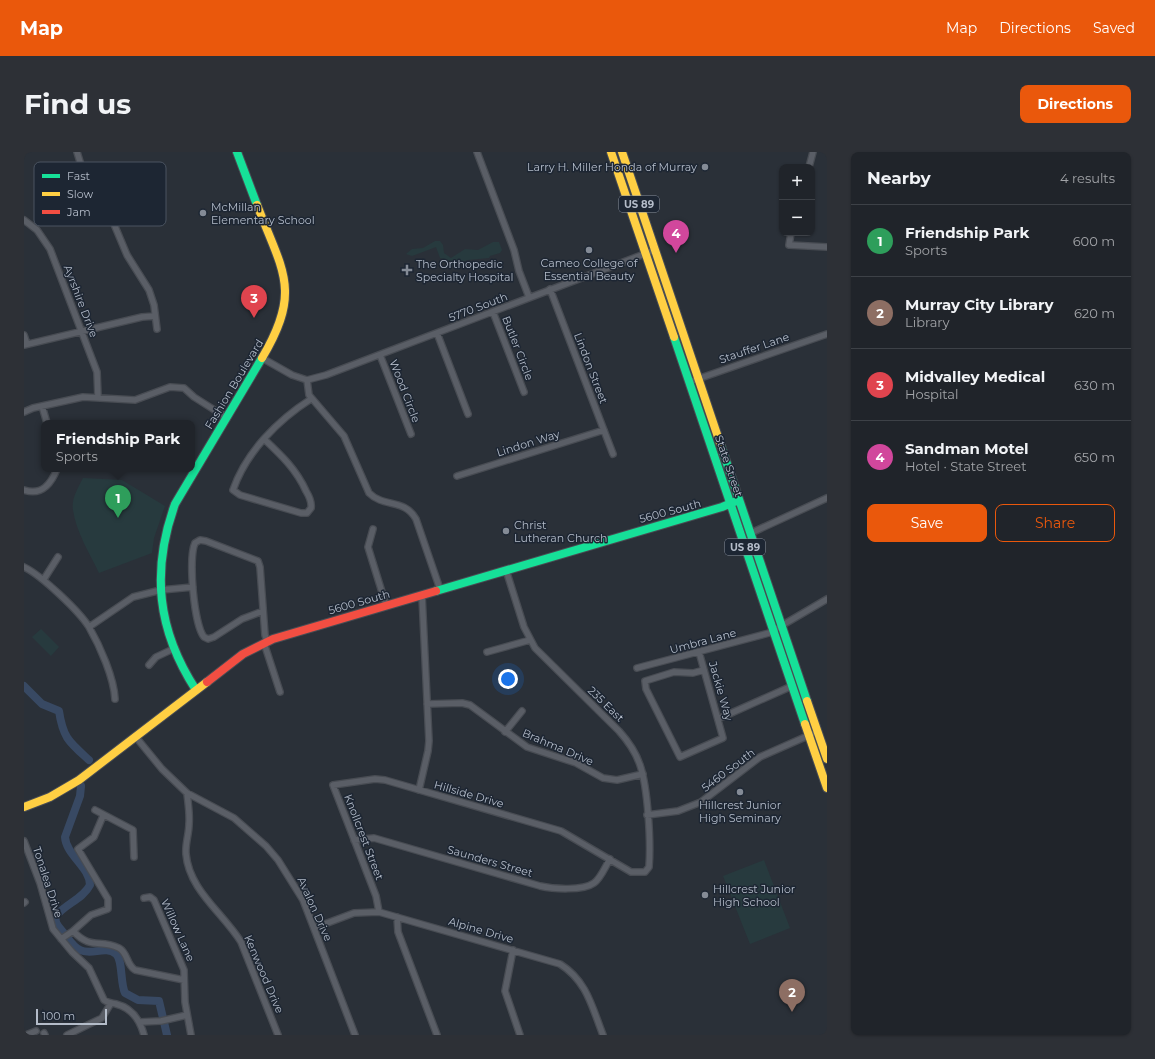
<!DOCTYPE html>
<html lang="en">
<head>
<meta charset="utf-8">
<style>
	body { margin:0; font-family:Montserrat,sans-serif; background:#2d3036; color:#f1f3f6 }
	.controls { position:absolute; right:12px; top:12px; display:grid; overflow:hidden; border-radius:8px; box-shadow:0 1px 3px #0004 }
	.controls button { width:36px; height:36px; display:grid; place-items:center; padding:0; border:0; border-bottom:1px solid #3d4147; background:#20242a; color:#f1f3f6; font:20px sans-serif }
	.scale { position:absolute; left:12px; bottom:10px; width:71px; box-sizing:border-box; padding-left:4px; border:2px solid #b4bcc9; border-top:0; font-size:11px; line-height:14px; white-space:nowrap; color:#b4bcc9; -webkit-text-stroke:3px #1d2633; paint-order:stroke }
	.you { position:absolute; left:484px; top:527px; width:14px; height:14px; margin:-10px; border:3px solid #fff; border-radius:50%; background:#1a73e8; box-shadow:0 0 0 6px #1a73e833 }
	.badge { display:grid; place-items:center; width:26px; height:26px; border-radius:50%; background:#ea580c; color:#fff; font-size:13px; font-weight:700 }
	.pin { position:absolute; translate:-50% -33px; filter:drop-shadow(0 1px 2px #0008) }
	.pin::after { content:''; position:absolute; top:21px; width:14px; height:12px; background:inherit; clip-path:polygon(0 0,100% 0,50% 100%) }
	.popup { position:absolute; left:17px; top:268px; width:154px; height:52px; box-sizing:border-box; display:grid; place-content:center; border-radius:8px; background:#20242a; filter:drop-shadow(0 1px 3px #0005); font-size:13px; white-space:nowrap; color:#a2a4a8 }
	.popup b { font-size:15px; color:#f1f3f6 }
	.popup::after { content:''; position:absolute; left:50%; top:100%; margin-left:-8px; border:8px solid transparent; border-top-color:#20242a }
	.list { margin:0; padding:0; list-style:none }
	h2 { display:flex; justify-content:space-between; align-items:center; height:52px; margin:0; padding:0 16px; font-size:17px }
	h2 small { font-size:13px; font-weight:400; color:#a2a4a8 }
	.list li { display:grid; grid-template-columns:26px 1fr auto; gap:12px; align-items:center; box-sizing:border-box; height:72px; padding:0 16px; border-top:1px solid #3d4147 }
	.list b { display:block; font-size:15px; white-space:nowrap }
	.list p { margin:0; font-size:13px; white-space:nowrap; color:#a2a4a8 }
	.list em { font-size:13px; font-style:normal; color:#a2a4a8 }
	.actions { display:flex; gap:8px; padding:12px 16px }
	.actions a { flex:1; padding:9px 0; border:1px solid #ea580c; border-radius:8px; text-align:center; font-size:14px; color:#ea580c }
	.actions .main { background:#ea580c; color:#fff }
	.map { position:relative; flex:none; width:803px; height:883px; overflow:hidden; border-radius:8px }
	header { display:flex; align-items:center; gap:24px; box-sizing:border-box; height:56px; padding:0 20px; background:#ea580c; color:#fff }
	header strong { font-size:19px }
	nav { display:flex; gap:22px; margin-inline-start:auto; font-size:14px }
	.intro { display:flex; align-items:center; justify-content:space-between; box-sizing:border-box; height:96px; padding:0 24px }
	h1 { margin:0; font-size:28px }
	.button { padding:10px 18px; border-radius:8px; background:#ea580c; color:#fff; font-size:14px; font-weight:700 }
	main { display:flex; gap:24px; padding:0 24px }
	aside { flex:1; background:#20242a; border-radius:8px; box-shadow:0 1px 3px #0004 }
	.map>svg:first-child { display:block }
	.green { fill:#273a3e }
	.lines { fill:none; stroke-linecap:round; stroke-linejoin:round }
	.river { stroke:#384963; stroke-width:8 }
	.street-casing { stroke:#484c53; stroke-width:8 }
	.fast-casing { stroke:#484c53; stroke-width:10 }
	.slow-casing { stroke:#484c53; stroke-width:10 }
	.jam-casing { stroke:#484c53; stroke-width:10 }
	.street { stroke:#5a5e66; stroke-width:5.5 }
	.fast { stroke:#16e098; stroke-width:8 }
	.slow { stroke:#ffcf43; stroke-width:8 }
	.jam { stroke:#f24e42; stroke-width:8 }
	.poi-dot { fill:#848b96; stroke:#1d2633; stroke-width:1.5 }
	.labels { text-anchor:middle; stroke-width:3; stroke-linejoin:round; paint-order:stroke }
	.shield { fill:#1d2633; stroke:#878f9c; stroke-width:1 }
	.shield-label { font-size:10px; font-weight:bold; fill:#b4bcc9 }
	.poi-label { font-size:11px; fill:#b4bcc9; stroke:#1d2633; text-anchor:start }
	.street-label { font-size:11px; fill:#b4bcc9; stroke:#1d2633 }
	.key { fill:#1d2633; stroke:#4a5360; stroke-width:1 }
	.key-label { font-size:11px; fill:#b4bcc9 }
</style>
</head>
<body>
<header>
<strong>Map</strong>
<nav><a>Map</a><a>Directions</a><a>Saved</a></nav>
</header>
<div class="intro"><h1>Find us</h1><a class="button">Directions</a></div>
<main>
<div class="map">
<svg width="803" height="883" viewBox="0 0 803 883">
	<rect width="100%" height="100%" fill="#2a3038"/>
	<path class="green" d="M411,89H416L419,93L420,101L427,106L441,97L454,98L469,90H475L478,98L476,101L466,104L465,106L444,108L427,114L424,108L416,106L412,95L388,104L382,102L388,97L399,96Z
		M59,326L98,328L141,354L130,386L128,401L75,421C66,402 52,380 49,358C47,347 54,336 59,326Z
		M17,477L35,495L27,504L8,485Z
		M740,708L766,776L726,792L699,724Z"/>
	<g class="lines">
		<path class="river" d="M0,534L18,552L35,559C39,586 45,590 65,608
			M57,634L56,644L41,685C42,703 66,715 66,733C59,747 41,752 32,764C30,771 35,775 39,780C44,786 49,795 56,798C68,804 81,793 92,802C99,808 96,831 101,841L114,848L135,849L143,883"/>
		<g class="street-casing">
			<path id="street" d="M53,0L57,13L82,53L103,103L125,138L130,153L133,177
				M453,0L490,98L495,119L505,145
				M785,15L789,0
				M0,68L13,78L26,97L73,220L74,245
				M767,81L765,93L803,95
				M526,137L589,302
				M469,160L500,240
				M413,181L444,262
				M0,183L3,192
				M0,193L118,165L131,164
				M356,203L387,282
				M238,206L268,223L283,228L285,243L320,284L345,341C360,356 380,346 392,367L416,437
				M283,228L302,223L631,98
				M665,230L803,182
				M18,254L23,271
				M0,260L9,256L59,245L111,248L146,235L160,236L170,245L203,266
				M240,287C257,303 272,317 282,339C285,344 288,350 287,356L283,361H277L216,343L209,338C222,300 254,268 287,247
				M433,324L580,278
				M0,338C18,344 27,332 33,317
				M349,377L344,395L362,453
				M727,381L803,346
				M0,415C17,423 55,459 65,475C76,494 90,526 91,547
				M20,427L34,405
				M239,459L218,467L190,485L184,487L180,485C170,473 164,406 171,391L176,388L182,389L234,409L236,415L241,483L243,489
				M65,475L109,445L137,438L169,435
				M240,491L256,540
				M463,500L506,488
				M675,500L699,586L656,605L622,537L621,529L650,520L669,521L680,518
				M125,513L132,505L149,497
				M613,516L745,481L803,447
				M403,552L438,551L446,553L503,595L552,611L579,626L593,628L619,622
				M694,567L768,534
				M481,580L498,559
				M111,584L138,617L163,641L210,666L242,694L254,708L279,748L331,883
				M395,638L404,599L405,589L398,443
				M163,641C164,651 166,662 165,672C165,682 161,692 162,702C165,738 199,761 217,790L254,883
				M71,658L109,678L110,705
				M623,663L654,659L677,650L736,605L788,582
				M79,664L70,685L54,697L84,747V757L67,763L49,779C68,799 75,786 95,796C104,801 102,812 111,818L160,828
				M330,688L350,686L516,734C529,737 559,739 570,731C577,726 581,715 586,707
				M0,689L16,731L29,777L48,800L65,816L80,848C84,851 88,851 92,852C108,856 116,868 120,883
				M120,746L126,745L130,748L160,818L161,850L167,883
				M0,751L1,750
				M355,760L352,744L309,633L351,627L361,628L537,679L607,720H621L625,715C627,691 624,636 616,613C612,601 604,589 595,579L511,496L500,475L482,418
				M373,765L374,780L413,883
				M290,776L330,761L355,760L536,812C563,829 568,855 579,883
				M37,787L49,779
				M489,798L481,839L496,883
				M116,870L137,869L163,863
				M20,881L21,883
				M2,883L12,879
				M43,883L78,866L87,851"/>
		</g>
		<g class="fast-casing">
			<path id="fast" d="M213,0L233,53
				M650,185L781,572
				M697,294L783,549
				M412,439L698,355L715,348
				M172,538C133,478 127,419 151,352L238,206"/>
		</g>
		<g class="slow-casing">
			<path id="slow" d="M587,0L650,185
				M598,0L697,294
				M233,53C259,120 278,139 238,206
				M783,549L803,607
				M781,572L803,636
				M0,655L26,645L55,628L183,530"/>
		</g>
		<g class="jam-casing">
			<path id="jam" d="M183,530L219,502L249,487L412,439"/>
		</g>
		<use href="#street" class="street"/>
		<use href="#fast" class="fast"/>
		<use href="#slow" class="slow"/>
		<use href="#jam" class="jam"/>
	</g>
	<g class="poi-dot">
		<circle cx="681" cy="15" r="4"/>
		<circle cx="179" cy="61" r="4"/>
		<circle cx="565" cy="98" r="4"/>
		<path d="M381 112h4v4h4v4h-4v4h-4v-4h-4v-4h4z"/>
		<circle cx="482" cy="379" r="4"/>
		<circle cx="716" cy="640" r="4"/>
		<circle cx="681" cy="743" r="4"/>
	</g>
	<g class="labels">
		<g class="shield">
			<rect x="595" y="44" width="40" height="16" rx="3"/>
			<rect x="701" y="387" width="40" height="16" rx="3"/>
		</g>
		<g class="shield-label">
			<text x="615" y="56">US 89</text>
			<text x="721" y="399">US 89</text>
		</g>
		<g class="poi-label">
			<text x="673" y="19" text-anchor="end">Larry H. Miller Honda of Murray</text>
			<text x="187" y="59">McMillan<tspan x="187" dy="13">Elementary School</tspan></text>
			<text x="565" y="115" text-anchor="middle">Cameo College of<tspan x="565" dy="13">Essential Beauty</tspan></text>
			<text x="392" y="116">The Orthopedic<tspan x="392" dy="13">Specialty Hospital</tspan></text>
			<text x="490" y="377">Christ<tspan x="490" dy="13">Lutheran Church</tspan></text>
			<text x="716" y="657" text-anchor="middle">Hillcrest Junior<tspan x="716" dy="13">High Seminary</tspan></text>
			<text x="689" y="741">Hillcrest Junior<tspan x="689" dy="13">High School</tspan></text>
		</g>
		<g class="street-label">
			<text transform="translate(57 149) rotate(69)" y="4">Ayrshire Drive</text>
			<text transform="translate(454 155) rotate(-21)" y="4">5770 South</text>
			<text transform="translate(494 196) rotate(69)" y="4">Butler Circle</text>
			<text transform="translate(730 196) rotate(-19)" y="4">Stauffer Lane</text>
			<text transform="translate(567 216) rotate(69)" y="4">Lindon Street</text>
			<text transform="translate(210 232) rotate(-59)" y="4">Fashion Boulevard</text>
			<text transform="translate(381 239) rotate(69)" y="4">Wood Circle</text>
			<text transform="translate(504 291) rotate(-17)" y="4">Lindon Way</text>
			<text transform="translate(705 314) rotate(71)" y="4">State Street</text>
			<text transform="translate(646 359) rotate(-15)" y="4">5600 South</text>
			<text transform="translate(335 450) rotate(-16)" y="4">5600 South</text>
			<text transform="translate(679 489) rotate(-15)" y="4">Umbra Lane</text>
			<text transform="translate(697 539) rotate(74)" y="4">Jackie Way</text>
			<text transform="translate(582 552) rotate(44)" y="4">235 East</text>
			<text transform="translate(534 595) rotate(23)" y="4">Brahma Drive</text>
			<text transform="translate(704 618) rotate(-37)" y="4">5460 South</text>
			<text transform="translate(445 642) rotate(16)" y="4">Hillside Drive</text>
			<text transform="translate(340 685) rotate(69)" y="4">Knollcrest Street</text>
			<text transform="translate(466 709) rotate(16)" y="4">Saunders Street</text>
			<text transform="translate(24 730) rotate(72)" y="4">Tonalea Drive</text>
			<text transform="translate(291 757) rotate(66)" y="4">Avalon Drive</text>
			<text transform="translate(154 778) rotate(66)" y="4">Willow Lane</text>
			<text transform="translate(457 778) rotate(16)" y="4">Alpine Drive</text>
			<text transform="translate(240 822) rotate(67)" y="4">Kenwood Drive</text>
		</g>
	</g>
	<rect x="10" y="10" width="132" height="64" rx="6" class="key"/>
	<rect x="18" y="22" width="18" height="4" fill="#16e098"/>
	<rect x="18" y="40" width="18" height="4" fill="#ffcf43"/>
	<rect x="18" y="58" width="18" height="4" fill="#f24e42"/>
	<g class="key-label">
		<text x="43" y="28">Fast</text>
		<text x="43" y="46">Slow</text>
		<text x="43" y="64">Jam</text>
	</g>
</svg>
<div class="controls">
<button>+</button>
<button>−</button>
</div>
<div class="scale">100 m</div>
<div class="you"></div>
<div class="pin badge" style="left:94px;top:366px;background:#2e9e5b">1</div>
<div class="popup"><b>Friendship Park</b>Sports</div>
<div class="pin badge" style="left:768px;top:860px;background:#8d6e63">2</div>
<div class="pin badge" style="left:230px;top:166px;background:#e0444e">3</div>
<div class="pin badge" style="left:652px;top:101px;background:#d1479c">4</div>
</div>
<aside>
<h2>Nearby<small>4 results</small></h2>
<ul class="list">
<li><span class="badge" style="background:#2e9e5b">1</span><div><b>Friendship Park</b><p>Sports</p></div><em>600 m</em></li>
<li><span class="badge" style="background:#8d6e63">2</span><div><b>Murray City Library</b><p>Library</p></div><em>620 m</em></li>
<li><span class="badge" style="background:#e0444e">3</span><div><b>Midvalley Medical</b><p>Hospital</p></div><em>630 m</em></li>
<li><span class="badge" style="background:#d1479c">4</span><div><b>Sandman Motel</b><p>Hotel · State Street</p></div><em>650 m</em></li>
</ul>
<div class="actions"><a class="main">Save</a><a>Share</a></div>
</aside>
</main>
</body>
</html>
